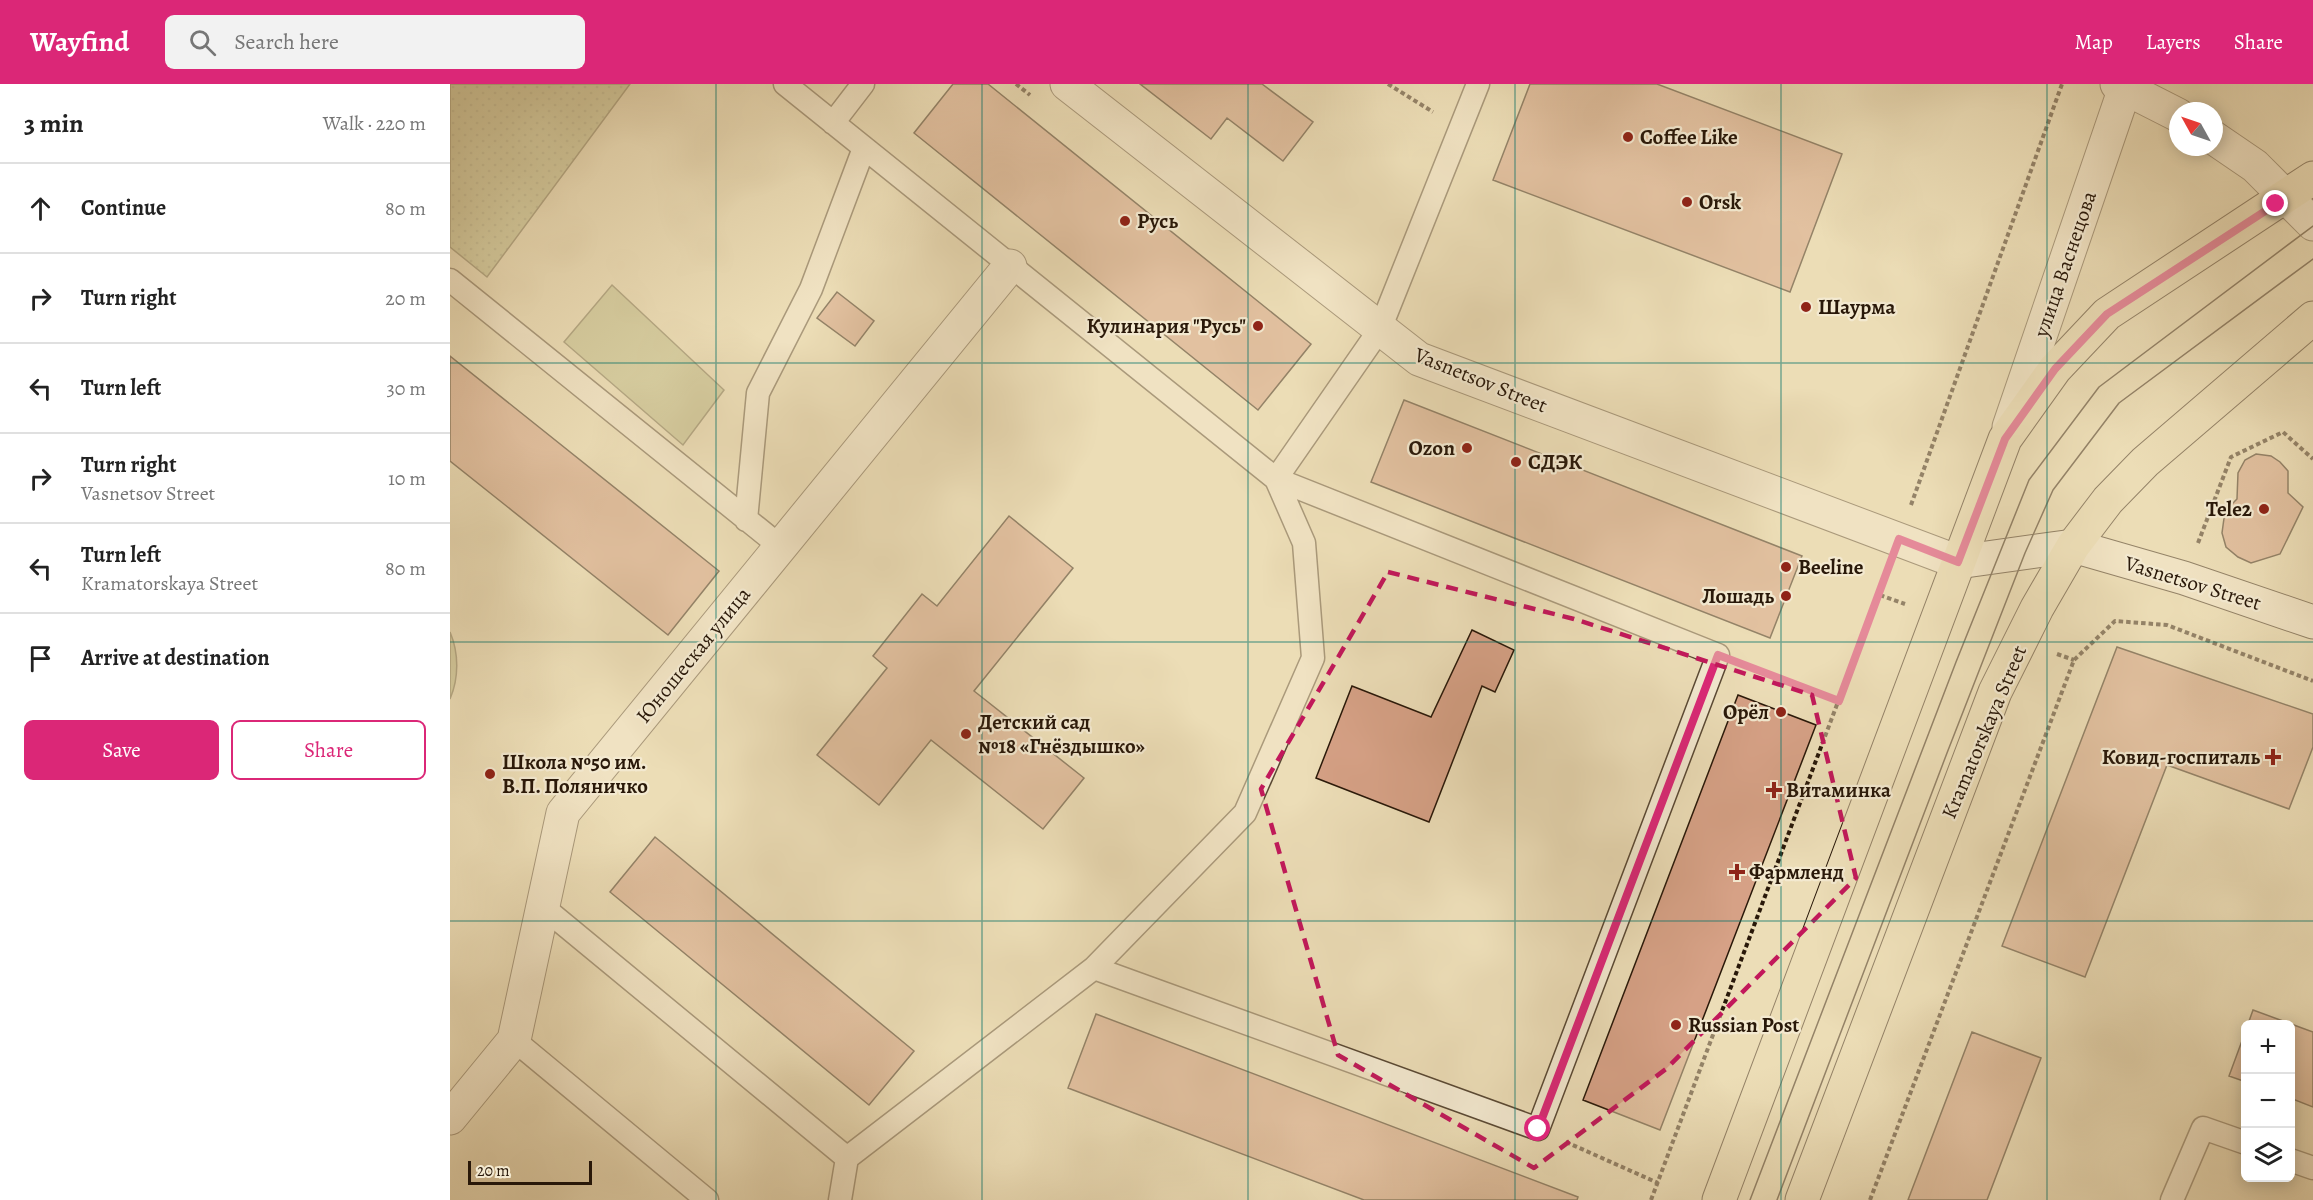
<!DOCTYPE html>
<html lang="en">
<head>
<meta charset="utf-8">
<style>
	body { margin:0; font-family:Alegreya,serif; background:#f2f2f2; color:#222 }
	.controls { position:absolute; right:18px; bottom:18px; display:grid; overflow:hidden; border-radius:9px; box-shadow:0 3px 15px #0003 }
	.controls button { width:54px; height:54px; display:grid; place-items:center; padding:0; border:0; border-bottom:2px solid #e0e0e0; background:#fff; color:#222; font:30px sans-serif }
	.compass { position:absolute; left:1719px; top:18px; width:54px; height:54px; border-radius:50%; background:#fff; box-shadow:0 3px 15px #0003; rotate:310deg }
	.scale { position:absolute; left:18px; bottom:15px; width:124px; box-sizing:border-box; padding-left:6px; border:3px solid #291809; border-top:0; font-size:16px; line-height:21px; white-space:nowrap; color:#291809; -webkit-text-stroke:4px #f3e9d0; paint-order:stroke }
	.stop { position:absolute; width:18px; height:18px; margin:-14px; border:4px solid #db2777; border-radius:50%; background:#fff }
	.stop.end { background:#db2777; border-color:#fff; box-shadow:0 2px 6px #0008 }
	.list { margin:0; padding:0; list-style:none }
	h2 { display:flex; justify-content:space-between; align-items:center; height:78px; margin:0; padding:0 24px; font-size:26px }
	h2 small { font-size:20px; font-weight:400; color:#767676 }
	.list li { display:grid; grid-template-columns:39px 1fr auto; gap:18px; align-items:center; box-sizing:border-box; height:90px; padding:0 24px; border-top:2px solid #e0e0e0 }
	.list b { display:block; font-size:22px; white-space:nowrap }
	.list p { margin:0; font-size:20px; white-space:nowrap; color:#767676 }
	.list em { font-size:20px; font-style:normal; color:#767676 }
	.actions { display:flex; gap:12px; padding:18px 24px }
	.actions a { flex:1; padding:14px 0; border:2px solid #db2777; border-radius:9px; text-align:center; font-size:21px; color:#db2777 }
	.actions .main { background:#db2777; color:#fff }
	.icon { flex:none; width:33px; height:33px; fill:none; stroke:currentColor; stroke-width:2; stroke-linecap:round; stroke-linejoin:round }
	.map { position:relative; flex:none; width:1863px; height:1116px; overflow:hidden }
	header { display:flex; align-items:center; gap:36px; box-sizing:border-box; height:84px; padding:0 30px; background:#db2777; color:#fff }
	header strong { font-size:28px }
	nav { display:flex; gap:33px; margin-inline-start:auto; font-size:21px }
	.search { width:420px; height:54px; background:#f2f2f2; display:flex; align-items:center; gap:15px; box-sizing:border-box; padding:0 21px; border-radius:9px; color:#767676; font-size:22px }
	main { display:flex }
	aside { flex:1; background:#fff }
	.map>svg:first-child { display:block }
	.green { fill:url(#green-dots); stroke:#746c4a; stroke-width:1.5 }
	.pitch { fill:#bebf8a; stroke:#746c4a; stroke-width:1.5 }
	.building { fill:#d6a186; stroke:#291809; stroke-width:1.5 }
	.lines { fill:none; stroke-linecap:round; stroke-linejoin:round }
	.service-casing { stroke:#5a4934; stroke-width:25 }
	.minor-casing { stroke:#5a4934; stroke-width:35 }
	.tertiary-casing { stroke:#5a4934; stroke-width:35 }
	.secondary-casing { stroke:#291809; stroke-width:35 }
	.primary-casing { stroke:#291809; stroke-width:35 }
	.path { stroke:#291809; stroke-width:4; stroke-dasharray:4.5 3; stroke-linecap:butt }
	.service { stroke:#f3e9d0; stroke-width:22 }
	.minor { stroke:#f3e9d0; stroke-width:33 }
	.tertiary { stroke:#f3e9d0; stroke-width:33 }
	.secondary { stroke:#f3e9d0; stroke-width:33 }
	.primary { stroke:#ecddb7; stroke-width:33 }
	.tram { stroke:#291809; stroke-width:1.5 }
	.route { stroke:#db2777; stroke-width:8 }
	.marked { fill:none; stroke:#c2185b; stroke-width:4.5; stroke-dasharray:12 8; stroke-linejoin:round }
	.grid { fill:none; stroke:#0f766e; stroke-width:1.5; stroke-opacity:0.55 }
	.poi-dot { fill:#8f2418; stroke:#f3e9d0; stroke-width:2 }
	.labels { text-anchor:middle; stroke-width:4.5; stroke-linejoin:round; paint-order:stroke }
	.poi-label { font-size:21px; font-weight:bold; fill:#291809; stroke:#f3e9d0; text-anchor:start }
	.street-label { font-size:21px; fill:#291809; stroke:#f3e9d0 }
</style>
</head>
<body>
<header>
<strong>Wayfind</strong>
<div class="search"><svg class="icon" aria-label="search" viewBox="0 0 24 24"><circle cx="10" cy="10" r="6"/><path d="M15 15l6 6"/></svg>Search here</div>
<nav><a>Map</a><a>Layers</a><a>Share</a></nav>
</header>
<main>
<aside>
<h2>3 min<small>Walk · 220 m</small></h2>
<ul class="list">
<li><svg class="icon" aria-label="ahead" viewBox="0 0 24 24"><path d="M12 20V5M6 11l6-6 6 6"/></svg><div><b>Continue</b></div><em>80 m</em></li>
<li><svg class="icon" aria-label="right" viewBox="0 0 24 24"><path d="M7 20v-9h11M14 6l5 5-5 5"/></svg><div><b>Turn right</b></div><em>20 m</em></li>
<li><svg class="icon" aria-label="left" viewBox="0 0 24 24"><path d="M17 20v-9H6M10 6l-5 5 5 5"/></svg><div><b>Turn left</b></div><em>30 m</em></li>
<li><svg class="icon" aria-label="right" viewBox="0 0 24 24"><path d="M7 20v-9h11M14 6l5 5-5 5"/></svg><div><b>Turn right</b><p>Vasnetsov Street</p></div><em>10 m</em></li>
<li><svg class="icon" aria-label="left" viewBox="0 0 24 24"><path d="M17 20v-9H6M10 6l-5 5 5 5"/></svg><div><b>Turn left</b><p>Kramatorskaya Street</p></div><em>80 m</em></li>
<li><svg class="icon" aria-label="arrive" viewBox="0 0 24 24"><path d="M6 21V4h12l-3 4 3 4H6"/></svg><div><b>Arrive at destination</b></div></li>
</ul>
<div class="actions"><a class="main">Save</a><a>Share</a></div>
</aside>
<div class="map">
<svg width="1863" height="1116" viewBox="0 0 1863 1116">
	<defs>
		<pattern id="green-dots" width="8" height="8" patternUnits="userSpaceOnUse" patternTransform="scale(1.5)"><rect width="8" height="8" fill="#bebf8a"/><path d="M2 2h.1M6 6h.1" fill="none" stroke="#a3a376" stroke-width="1.8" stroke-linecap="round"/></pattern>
	</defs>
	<rect width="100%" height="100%" fill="#ecddb7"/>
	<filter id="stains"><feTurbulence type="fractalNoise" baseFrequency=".00333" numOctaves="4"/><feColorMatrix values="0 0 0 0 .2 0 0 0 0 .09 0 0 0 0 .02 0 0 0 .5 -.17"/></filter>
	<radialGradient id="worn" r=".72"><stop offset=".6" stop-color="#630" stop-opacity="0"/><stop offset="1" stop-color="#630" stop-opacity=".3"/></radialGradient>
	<path class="green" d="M0,0H180L37,193L0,163Z"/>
	<path class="pitch" d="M162,201L274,306L233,361L114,258Z
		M0,548C9,569 9,594 0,615Z"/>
	<path class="building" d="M503,0H538L861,260L808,326L464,49Z
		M690,0H812L863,38L833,77L777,34L761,55Z
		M1080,0H1207L1392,70L1340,208L1043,96Z
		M387,208L424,237L405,262L367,234Z
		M0,272L269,487L218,551L0,377Z
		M954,316L1352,472L1320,554L921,398Z
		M1806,370L1821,372L1830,378L1838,387V409L1853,423L1830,470L1801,479L1788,473L1776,463L1772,449L1775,427L1787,415L1788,389L1795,376Z
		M559,432L623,484L524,607L634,694L593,745L481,656L429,721L367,671L437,584L423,572L472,510L487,522Z
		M1022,546L1064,566L1045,608L1032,602L979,738L866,694L902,602L981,633Z
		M1667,563L1863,630V663L1839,725L1717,681L1635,893L1552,862Z
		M1288,611L1366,641L1210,1046L1133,1016Z
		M205,753L464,967L419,1021L160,808Z
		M1803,926L1863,948V1023L1840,1014V940H1798Z
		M646,930L1128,1113L1127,1116H914L618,1004Z
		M1796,946V998L1779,992Z
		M1522,948L1591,974L1537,1116H1458Z"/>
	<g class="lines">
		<g class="service-casing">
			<path id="service" d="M335,0L826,395L1268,571L1088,1045L644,884L397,1074
				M383,39L413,0
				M0,196L331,463
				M296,436L308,309L361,205L414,64
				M93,823L397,1074L390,1116
				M644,884L795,729L863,574L854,459L826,395L930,245L1028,0
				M64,956L257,1116
				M1840,1076L1863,1084
				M1722,1116L1753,1044L1796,1059"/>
		</g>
		<g class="minor-casing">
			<path id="minor" d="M0,1034L64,956L113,729L560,182"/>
		</g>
		<g class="tertiary-casing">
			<path id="tertiary" d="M617,0L969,275L1508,478
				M1667,0L1728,31
				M1764,54L1805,82L1863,140
				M1559,343L1675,4"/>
		</g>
		<g class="secondary-casing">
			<path id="secondary" d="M1508,478L1623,462L1734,494L1863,538"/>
		</g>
		<g class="primary-casing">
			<path id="primary" d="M1269,1116L1555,355L1605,285L1657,230L1863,94
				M1352,1116L1545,608L1587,524L1623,462L1658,416L1695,378L1863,234"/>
		</g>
		<path class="path" d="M566,0L580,11
			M938,0L983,28
			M1461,421L1612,0
			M1748,459L1781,373L1833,348L1863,375
			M1430,511L1455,520
			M1607,570L1624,576
			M1299,583L1389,617
			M1116,1058L1208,1099
			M1201,1116L1436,490
			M1420,1116L1624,576L1665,537L1717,541L1863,597"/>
		<use href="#service" class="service"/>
		<use href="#minor" class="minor"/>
		<use href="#tertiary" class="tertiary"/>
		<use href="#secondary" class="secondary"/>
		<use href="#primary" class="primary"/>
		<path class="tram" d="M1300,1116L1506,578L1579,396L1649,303L1863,142
			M1327,1116L1497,669L1575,469L1603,406L1669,319L1863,175"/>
	</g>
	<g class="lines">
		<path class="route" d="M1088,1045L1268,571L1389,617L1449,455L1508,478L1555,355L1605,285L1657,230L1826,120"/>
	</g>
	<path d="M0 0H1863V1116H0ZM938,488L1124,535L1362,611L1406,794L1216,985L1084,1084L888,971L811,705Z" fill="#ecddb7" fill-opacity=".55" fill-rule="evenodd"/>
	<path class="marked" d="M938,488L1124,535L1362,611L1406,794L1216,985L1084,1084L888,971L811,705Z"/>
	<path class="grid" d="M266,0V1116M532,0V1116M798,0V1116M1065,0V1116M1331,0V1116M1597,0V1116M0,279H1863M0,558H1863M0,837H1863"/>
	<g class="poi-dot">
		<circle cx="1178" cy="53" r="6"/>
		<circle cx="1237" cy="118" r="6"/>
		<circle cx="675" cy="137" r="6"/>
		<circle cx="1356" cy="223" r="6"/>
		<circle cx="808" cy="242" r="6"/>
		<circle cx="1017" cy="364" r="6"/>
		<circle cx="1066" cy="378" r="6"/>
		<circle cx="1814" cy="425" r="6"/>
		<circle cx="1336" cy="483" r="6"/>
		<circle cx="1336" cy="512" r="6"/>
		<circle cx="1331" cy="628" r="6"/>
		<circle cx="516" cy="650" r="6"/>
		<path d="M1820 664h6v6h6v6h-6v6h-6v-6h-6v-6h6z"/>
		<circle cx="40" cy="690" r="6"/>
		<path d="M1321 697h6v6h6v6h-6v6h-6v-6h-6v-6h6z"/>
		<path d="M1284 779h6v6h6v6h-6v6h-6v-6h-6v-6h6z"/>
		<circle cx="1226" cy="941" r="6"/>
	</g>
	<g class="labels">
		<g class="poi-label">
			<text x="1190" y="60">Coffee Like</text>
			<text x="1249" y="125">Orsk</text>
			<text x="687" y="144">Русь</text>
			<text x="1368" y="230">Шаурма</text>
			<text x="796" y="249" text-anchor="end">Кулинария "Русь"</text>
			<text x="1005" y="371" text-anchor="end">Ozon</text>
			<text x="1078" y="385">СДЭК</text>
			<text x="1802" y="432" text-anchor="end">Tele2</text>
			<text x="1348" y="490">Beeline</text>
			<text x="1324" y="519" text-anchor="end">Лошадь</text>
			<text x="1319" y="635" text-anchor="end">Орёл</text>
			<text x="528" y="645">Детский сад<tspan x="528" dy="24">№18 «Гнёздышко»</tspan></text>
			<text x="1810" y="680" text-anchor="end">Ковид-госпиталь</text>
			<text x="52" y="685">Школа №50 им.<tspan x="52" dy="24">В.П. Поляничко</tspan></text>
			<text x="1336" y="713">Витаминка</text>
			<text x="1299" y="795">Фармленд</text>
			<text x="1238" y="948">Russian Post</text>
		</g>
		<g class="street-label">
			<text transform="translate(1615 180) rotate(-71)" y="7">улица Васнецова</text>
			<text transform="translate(1031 296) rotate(22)" y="7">Vasnetsov Street</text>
			<text transform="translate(1743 499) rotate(17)" y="7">Vasnetsov Street</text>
			<text transform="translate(243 571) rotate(-51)" y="7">Юношеская улица</text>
			<text transform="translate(1534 648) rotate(-67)" y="7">Kramatorskaya Street</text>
		</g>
	</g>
	<rect width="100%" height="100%" filter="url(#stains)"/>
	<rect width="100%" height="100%" fill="url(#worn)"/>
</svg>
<div class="controls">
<button>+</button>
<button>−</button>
<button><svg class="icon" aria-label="layers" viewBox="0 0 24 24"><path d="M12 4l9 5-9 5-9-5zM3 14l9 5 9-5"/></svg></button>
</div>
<svg class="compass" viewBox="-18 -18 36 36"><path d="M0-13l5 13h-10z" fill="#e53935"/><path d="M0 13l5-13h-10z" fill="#767676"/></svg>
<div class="scale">20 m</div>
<div class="stop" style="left:1088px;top:1045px"></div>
<div class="stop end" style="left:1826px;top:120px"></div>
</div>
</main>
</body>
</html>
